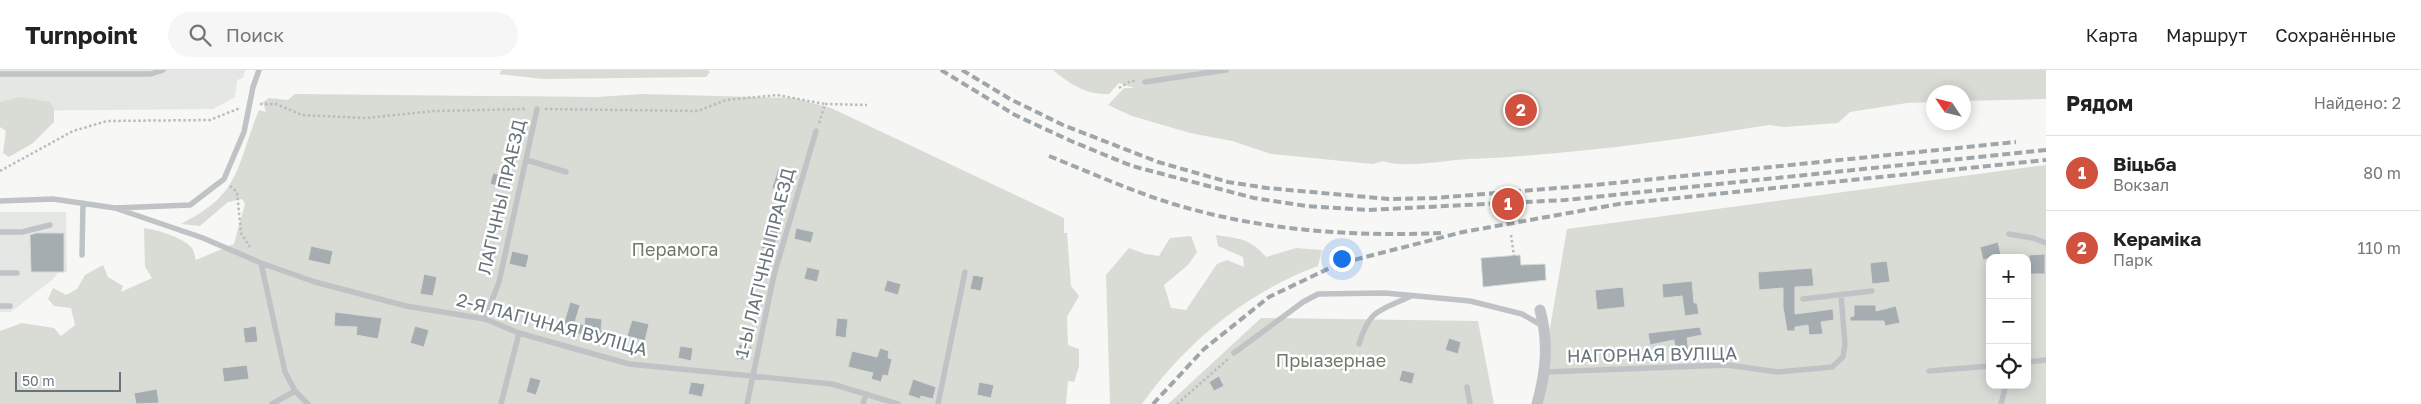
<!DOCTYPE html>
<html lang="ru">
<head>
<meta charset="utf-8">
<style>
	body { margin:0; font-family:"Golos Text",sans-serif; background:#f6f6f6; color:#222 }
	.controls { position:absolute; right:15px; bottom:15px; display:grid; overflow:hidden; border-radius:10px; box-shadow:0 2px 12px #0003 }
	.controls button { width:45px; height:45px; display:grid; place-items:center; padding:0; border:0; border-bottom:1px solid #e0e0e0; background:#fff; color:#222; font:25px sans-serif }
	.compass { position:absolute; left:1926px; top:15px; width:45px; height:45px; border-radius:50%; background:#fff; box-shadow:0 2px 12px #0003; rotate:305deg }
	.scale { position:absolute; left:15px; bottom:12px; width:106px; box-sizing:border-box; padding-left:5px; border:2px solid #66757c; border-top:0; font-size:14px; line-height:18px; white-space:nowrap; color:#66757c; -webkit-text-stroke:4px #fff; paint-order:stroke }
	.you { position:absolute; left:1341px; top:188px; width:18px; height:18px; margin:-12px; border:4px solid #fff; border-radius:50%; background:#1a73e8; box-shadow:0 0 0 8px #1a73e833 }
	.badge { display:grid; place-items:center; width:32px; height:32px; border-radius:50%; background:#cf513e; color:#fff; font-size:16px; font-weight:700 }
	.pin { position:absolute; translate:-50% -50%; border:2px solid #fff; box-shadow:0 1px 5px #0006 }
	.list { margin:0; padding:0; list-style:none }
	h2 { display:flex; justify-content:space-between; align-items:center; height:65px; margin:0; padding:0 20px; font-size:21px }
	h2 small { font-size:16px; font-weight:400; color:#767676 }
	.list li { display:grid; grid-template-columns:32px 1fr auto; gap:15px; align-items:center; box-sizing:border-box; height:75px; padding:0 20px; border-top:1px solid #e0e0e0 }
	.list b { display:block; font-size:19px; white-space:nowrap }
	.list p { margin:0; font-size:16px; white-space:nowrap; color:#767676 }
	.list em { font-size:16px; font-style:normal; color:#767676 }
	.icon { flex:none; width:28px; height:28px; fill:none; stroke:currentColor; stroke-width:2; stroke-linecap:round; stroke-linejoin:round }
	.map { position:relative; flex:none; width:2046px; height:334px; overflow:hidden }
	header { display:flex; align-items:center; gap:30px; box-sizing:border-box; height:70px; padding:0 25px; background:#fff; border-bottom:1px solid #e0e0e0 }
	header strong { font-size:24px }
	nav { display:flex; gap:28px; margin-inline-start:auto; font-size:18px }
	.search { width:350px; height:45px; background:#f6f6f6; display:flex; align-items:center; gap:12px; box-sizing:border-box; padding:0 18px; border-radius:28px; color:#767676; font-size:19px }
	main { display:flex }
	aside { flex:1; background:#fff }
	.map>svg:first-child { display:block }
	.built { fill:#e5e7e5 }
	.green { fill:#d8dcd5; fill-rule:evenodd }
	.building { fill:#a5adb1; stroke:#d9d9d7 }
	.lines { fill:none; stroke-linecap:round; stroke-linejoin:round }
	.path { stroke:#b9bcbe; stroke-width:2.5; stroke-dasharray:2.5 2.5; stroke-linecap:butt }
	.service { stroke:#bfc3c6; stroke-width:5.5 }
	.minor { stroke:#bfc3c6; stroke-width:11 }
	.rail { stroke:#9fa6aa; stroke-width:4; stroke-dasharray:8 4; stroke-linecap:butt }
	.labels { text-anchor:middle; stroke-width:5; stroke-linejoin:round; paint-order:stroke }
	.street-label { font-size:18px; fill:#66757c; stroke:#fff }
	.park-label { font-size:18px; fill:#6e7a68; stroke:#fff }
</style>
</head>
<body>
<header>
<strong>Turnpoint</strong>
<div class="search"><svg class="icon" aria-label="search" viewBox="0 0 24 24"><circle cx="10" cy="10" r="6"/><path d="M15 15l6 6"/></svg>Поиск</div>
<nav><a>Карта</a><a>Маршрут</a><a>Сохранённые</a></nav>
</header>
<main>
<div class="map">
<svg width="2046" height="334" viewBox="0 0 2046 334">
	<rect width="100%" height="100%" fill="#f7f7f5"/>
	<path class="built" d="M0,0H245L243,8L237,10L235,27L213,39L0,41Z
		M0,142H66L67,202L58,203L53,209L11,242H0Z"/>
	<path class="green" d="M502,0H708L710,2L706,7L543,9L499,4Z
		M1053,0H2046V29L1964,31V22H1934L1933,32L1907,33L1850,42L1838,53L1784,57L1769,55C1670,71 1570,85 1469,89C1445,90 1404,99 1383,91L1373,94L1271,84L1232,71L1190,63L1132,46L1108,35L1124,18H1134L1119,13L1109,24C1086,25 1070,14 1053,0Z
		M295,24L596,27L643,24L794,28L831,38L1064,148V163H1067L1071,216L1079,226L1067,247L1068,275L1079,279V296L1074,312L1068,311L1066,334H0V261L22,253L54,258L61,266L75,255L71,238L54,236L48,229L53,218L66,225L77,219L85,205L103,195L108,207L123,216L121,222L152,208L145,197L144,158C158,160 182,167 192,178C194,181 195,187 196,190L234,174L245,134L242,129L228,132L200,156L181,154C242,124 236,96 259,40L266,42L263,32L269,28L288,30Z
		M20,27L50,32L54,38V52L33,73L9,87L3,83L6,61L0,57V32Z
		M2046,95V334H1537L1567,159ZM1990,188H2027V315H1990Z
		M1216,165C1241,169 1249,168 1266,187L1296,178L1322,180L1318,196C1247,222 1185,273 1142,334H1110L1106,205L1129,178L1145,184L1159,186L1170,168L1191,166L1197,182L1188,195L1164,215L1171,238L1186,240L1217,194L1227,190L1244,197L1243,187L1218,176Z
		M1261,248L1478,251L1494,334H1168Z"/>
	<path class="building" d="M778,99L796,104L790,123L772,118Z
		M493,103L508,107L505,118L490,114Z
		M766,158L778,161L774,181L761,178Z
		M796,158L814,162L811,173L794,169Z
		M36,163H64V202H31L30,165Z
		M1998,172L2001,185L1983,190L1980,177Z
		M311,176L333,181L330,195L308,190Z
		M512,181L529,185L526,198L509,194Z
		M2045,184V204H2029V185Z
		M1520,185L1521,195L1545,194L1546,210L1483,217L1481,188Z
		M1887,191L1890,212L1872,214L1870,193Z
		M807,197L820,200L817,212L804,209Z
		M1812,198L1814,216L1795,217V244L1833,239L1834,250L1821,252L1823,264L1809,265L1808,255L1795,257V261H1787L1783,237V218L1759,220L1758,202Z
		M424,204L437,207L433,226L420,224Z
		M973,205L984,207L981,221L970,219Z
		M887,210L901,214L898,225L884,221Z
		M1692,211L1694,233H1697L1699,244L1685,246L1682,226L1663,228L1662,214Z
		M1623,217L1625,237L1597,240L1595,220Z
		M570,232L580,235L575,252L584,255L585,247L602,249L601,260L605,261L604,268L572,263L571,266L561,263Z
		M1854,235H1876V241L1896,236L1900,253L1885,256L1884,251H1850V247L1854,246Z
		M335,242L382,248L378,269L356,265L357,257L334,256Z
		M837,248L848,249L846,268L835,266Z
		M632,250L649,254L645,271L627,266Z
		M256,256L258,272L245,273L243,258Z
		M415,256L429,260L424,277L410,273Z
		M1700,257L1702,265L1687,268L1689,285L1676,287L1674,270L1650,275L1648,263Z
		M1449,268L1461,272L1458,284L1445,280Z
		M739,274L752,277L749,291L736,289Z
		M680,276L693,278L691,291L678,288Z
		M880,278L889,281L888,288L892,289L888,306L883,305L881,312L871,309L873,303L848,297L852,281L877,287Z
		M1338,288L1351,292L1348,302L1335,299Z
		M247,295L249,309L224,312L222,298Z
		M1402,300L1415,303L1412,314L1399,311Z
		M1219,306L1224,316L1214,321L1209,312Z
		M530,307L541,310L536,325L526,322Z
		M913,309L936,317L933,329L921,326L920,329L908,325Z
		M691,312L705,314L702,327L688,324Z
		M979,312L994,315L991,328L977,325Z
		M157,319L159,333L136,334L134,323Z"/>
	<g class="lines">
		<path class="path" d="M1119,18L1131,11H1136
			M260,34H276L302,45L364,48L436,41L527,39
			M545,39L698,41L726,30L777,25L825,34
			M819,53L825,34L867,35
			M0,101L73,61L107,51L210,50L240,38
			M230,116L237,122L241,163L250,177
			M1511,165L1514,186
			M1177,334L1228,289"/>
		<path class="service" d="M0,4H151L163,0
			M1145,12L1226,0
			M527,90L566,102
			M0,131L53,129L115,138L190,135L224,109L244,62L253,17L259,0
			M115,138L203,168L261,193L315,212L406,236L485,249L519,263L629,294L832,314L898,334
			M0,162H22L50,155
			M2009,164L2033,168L2046,173
			M82,185L83,133
			M261,193L285,302L295,321L308,334
			M0,203H17
			M1803,229L1872,221
			M0,236H10
			M485,249L499,212L537,39
			M1359,274C1370,238 1380,241 1411,226
			M1234,283L1303,232L1318,224L1385,223L1470,231L1522,244L1543,256
			M2027,292L2046,290
			M1929,301L1990,296
			M1546,302L1727,295L1778,302L1832,297L1843,287L1845,274L1841,225
			M1467,317L1470,334
			M272,334L295,321
			M501,334L519,263
			M747,334L774,205L816,61
			M863,334L866,324
			M938,334L965,202
			M2001,334L2006,315"/>
		<path class="minor" d="M1537,334C1546,302 1549,273 1540,240"/>
		<path class="rail" d="M941,0L1015,45L1071,71L1132,96L1254,128L1306,136L1367,140L1565,130L2046,80
			M962,0L1010,29L1063,55L1158,92L1228,112L1267,118L1389,129L1435,128L1595,115L2016,72
			M1049,86C1089,102 1129,120 1170,133C1258,160 1349,167 1441,163
			M1153,334L1204,279L1269,227L1338,194L1463,162L1619,134L2046,90"/>
	</g>
	<g class="labels">
		<g class="street-label">
			<text transform="translate(502 127) rotate(-77)" y="6">ЛАГІЧНЫ ПРАЕЗД</text>
			<text transform="translate(765 193) rotate(-76)" y="6">1-Ы ЛАГІЧНЫ ПРАЕЗД</text>
			<text transform="translate(552 255) rotate(15)" y="6">2-Я ЛАГІЧНАЯ ВУЛІЦА</text>
			<text transform="translate(1652 285) rotate(-1)" y="6">НАГОРНАЯ ВУЛІЦА</text>
		</g>
		<g class="park-label">
			<text x="675" y="186">Перамога</text>
			<text x="1331" y="297">Прыазернае</text>
		</g>
	</g>
</svg>
<div class="controls">
<button>+</button>
<button>−</button>
<button><svg class="icon" aria-label="locate" viewBox="0 0 24 24"><circle cx="12" cy="12" r="6"/><path d="M12 2v4M12 18v4M2 12h4M18 12h4"/></svg></button>
</div>
<svg class="compass" viewBox="-18 -18 36 36"><path d="M0-13l5 13h-10z" fill="#e53935"/><path d="M0 13l5-13h-10z" fill="#767676"/></svg>
<div class="scale">50 m</div>
<div class="you"></div>
<div class="pin badge" style="left:1508px;top:134px">1</div>
<div class="pin badge" style="left:1521px;top:40px">2</div>
</div>
<aside>
<h2>Рядом<small>Найдено: 2</small></h2>
<ul class="list">
<li><span class="badge">1</span><div><b>Віцьба</b><p>Вокзал</p></div><em>80 m</em></li>
<li><span class="badge">2</span><div><b>Кераміка</b><p>Парк</p></div><em>110 m</em></li>
</ul>
</aside>
</main>
</body>
</html>
